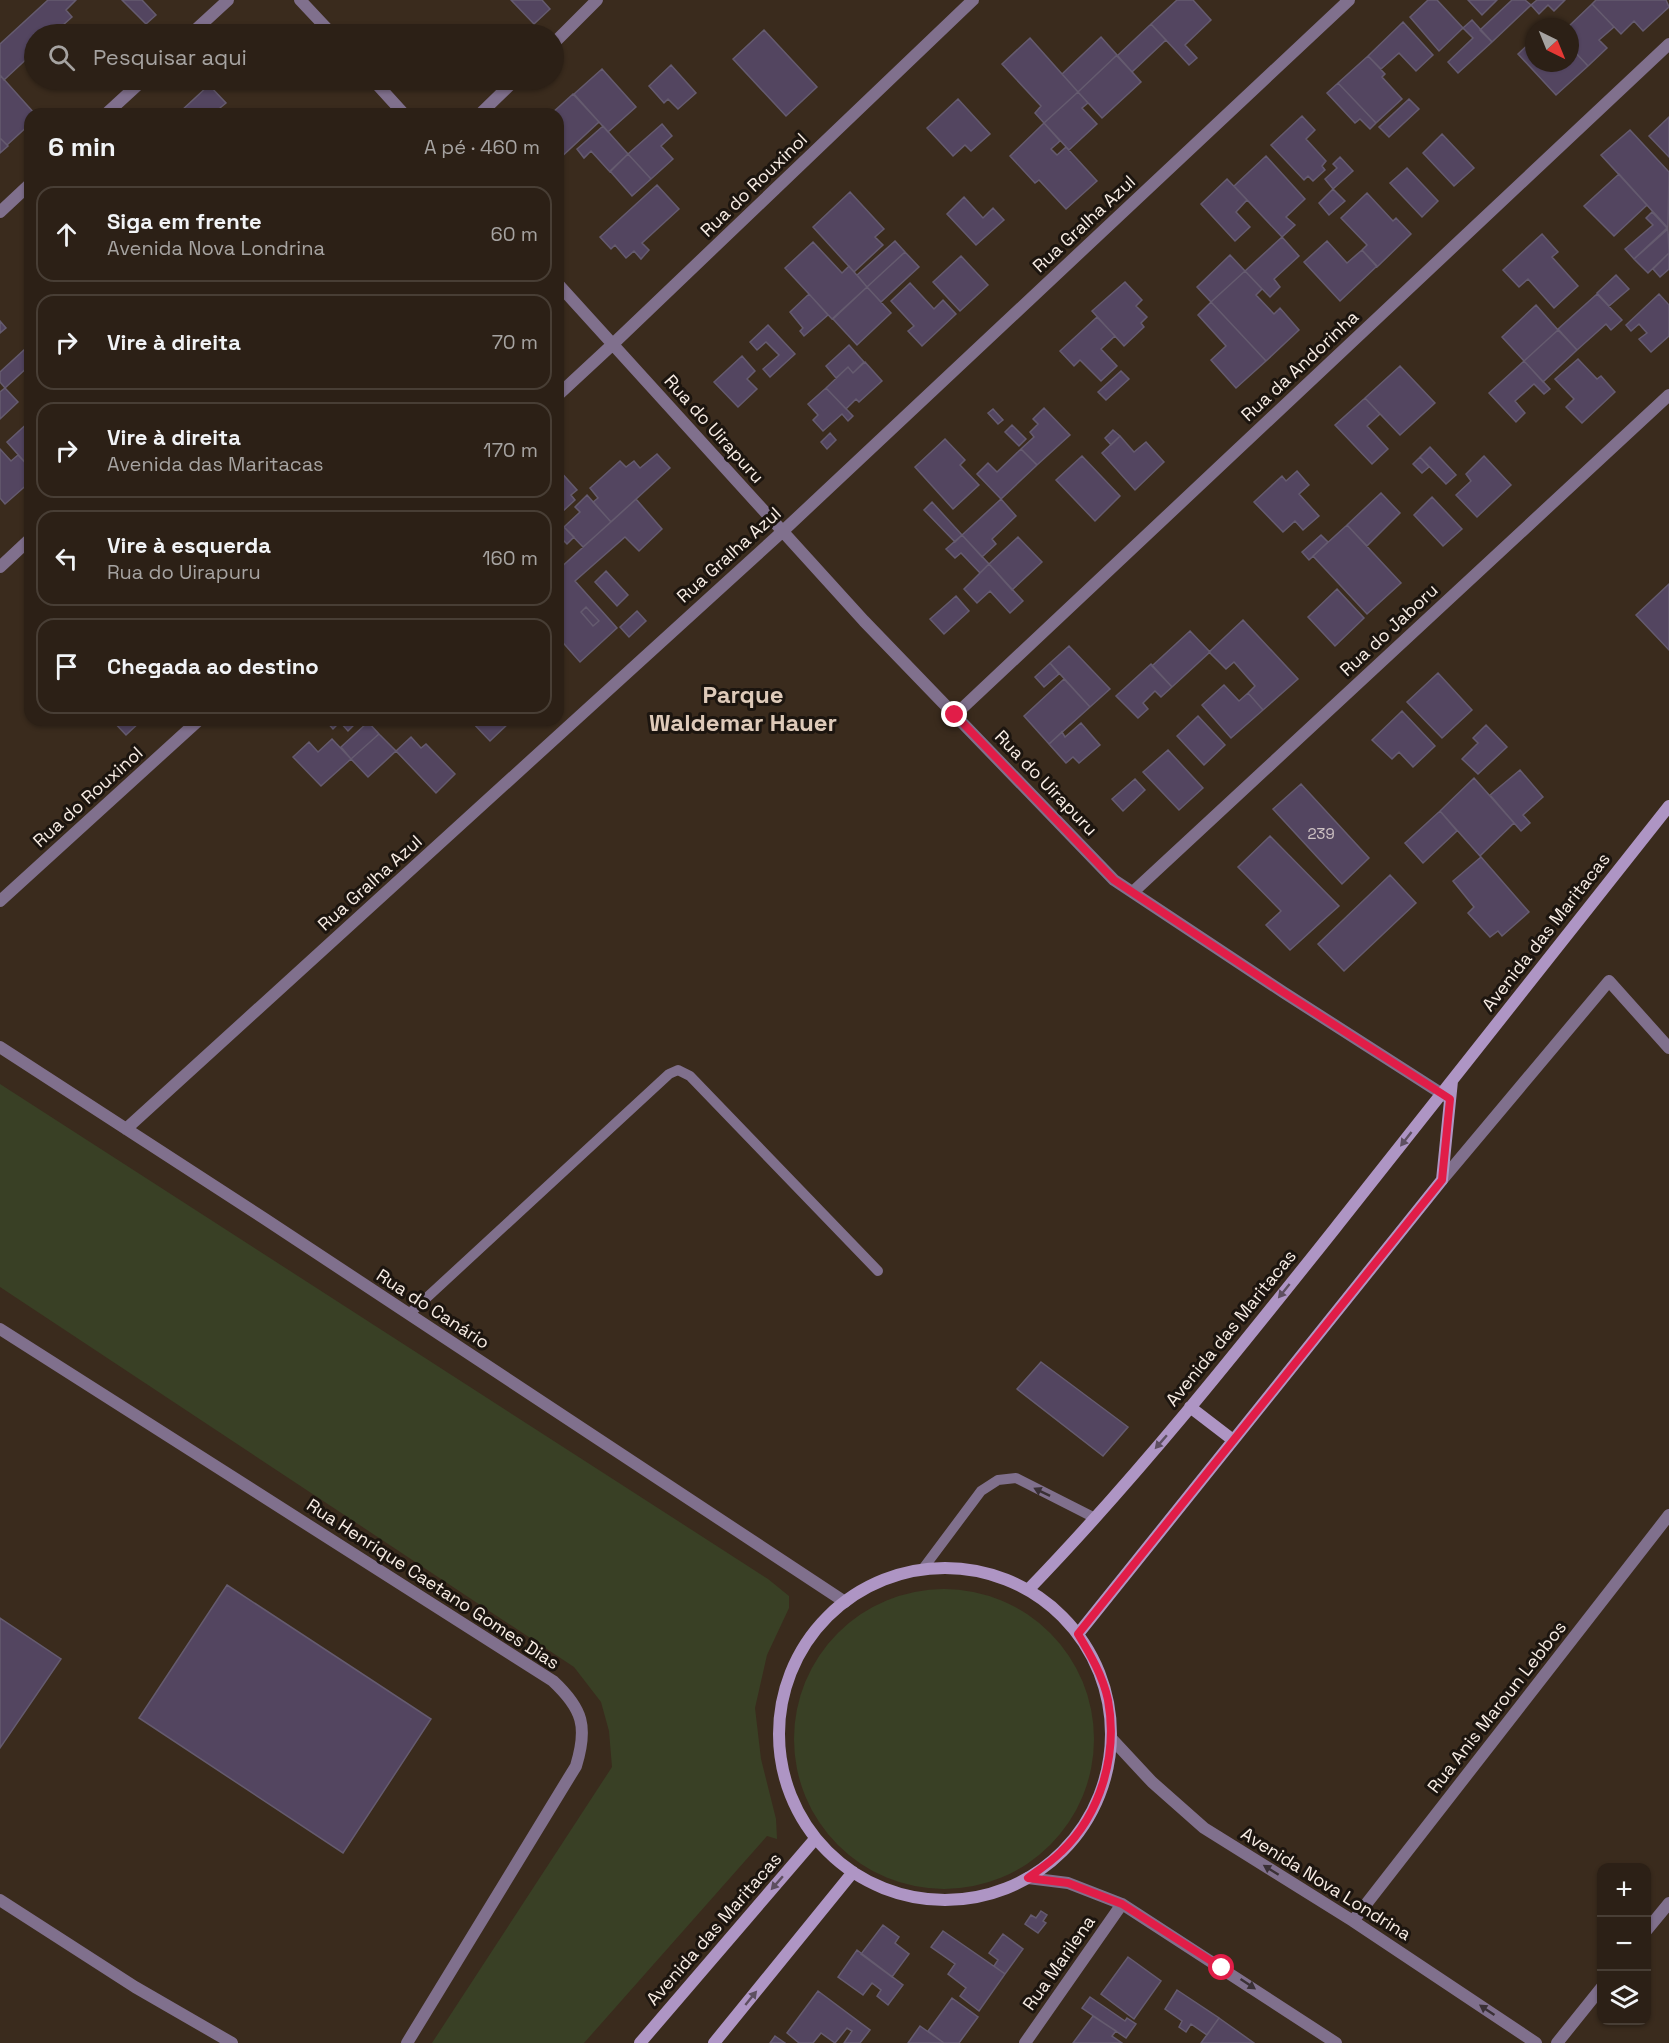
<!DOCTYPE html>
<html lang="pt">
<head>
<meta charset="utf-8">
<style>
	body { margin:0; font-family:"Space Grotesk",sans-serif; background:#34281f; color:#f1f3f6 }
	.controls { position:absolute; right:18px; bottom:18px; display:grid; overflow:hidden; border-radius:12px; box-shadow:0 2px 4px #0004 }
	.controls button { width:54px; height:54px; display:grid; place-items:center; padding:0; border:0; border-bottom:2px solid #483e35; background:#2c2016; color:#f1f3f6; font:30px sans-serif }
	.compass { position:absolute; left:1525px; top:18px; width:54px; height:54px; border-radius:50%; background:#2c2016; box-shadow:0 2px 4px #0004; rotate:137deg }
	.stop { position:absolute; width:18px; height:18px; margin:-14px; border:4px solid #e11d48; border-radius:50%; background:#fff }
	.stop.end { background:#e11d48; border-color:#fff; box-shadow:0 2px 6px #0008 }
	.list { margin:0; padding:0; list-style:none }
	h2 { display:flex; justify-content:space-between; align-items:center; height:78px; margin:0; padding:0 24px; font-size:26px }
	h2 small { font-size:20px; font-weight:400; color:#a6a3a1 }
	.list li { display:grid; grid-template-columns:39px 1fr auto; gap:18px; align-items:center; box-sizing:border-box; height:96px; margin:0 12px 12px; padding:0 12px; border:2px solid #483e35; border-radius:18px }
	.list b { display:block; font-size:22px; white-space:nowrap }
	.list p { margin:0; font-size:20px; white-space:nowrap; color:#a6a3a1 }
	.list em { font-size:20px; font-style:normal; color:#a6a3a1 }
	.icon { flex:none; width:33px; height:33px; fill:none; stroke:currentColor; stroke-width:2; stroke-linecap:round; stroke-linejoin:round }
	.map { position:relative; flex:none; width:1669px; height:2043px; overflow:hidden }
	.search { position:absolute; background:#2c2016; box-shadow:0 2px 4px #0004; left:24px; top:24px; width:540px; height:66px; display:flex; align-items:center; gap:15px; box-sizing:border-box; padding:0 21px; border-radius:33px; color:#a6a3a1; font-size:22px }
	.panel { position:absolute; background:#2c2016; box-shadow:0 2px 4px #0004; left:24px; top:108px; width:540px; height:618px; border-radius:18px }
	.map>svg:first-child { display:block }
	.green { fill:#394025 }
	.building { fill:#534560; stroke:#655b6f; stroke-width:1.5 }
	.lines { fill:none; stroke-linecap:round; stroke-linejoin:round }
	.lane { stroke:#80708d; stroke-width:10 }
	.street { stroke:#80708d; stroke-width:12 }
	.secondary { stroke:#ae95c4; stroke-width:12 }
	.oneway { fill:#5e4f60 }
	.oneway2 { fill:#3a3035 }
	.route { stroke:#e11d48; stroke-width:8 }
	.labels { text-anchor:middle; stroke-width:6; stroke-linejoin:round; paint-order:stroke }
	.number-label { font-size:15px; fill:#cfc3c4 }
	.street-label { font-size:18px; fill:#f8ede5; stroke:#1c150f }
	.district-label { font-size:24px; font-weight:bold; fill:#decab9; stroke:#1c150f }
</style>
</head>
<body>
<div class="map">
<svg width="1669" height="2043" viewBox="0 0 1669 2043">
	<rect width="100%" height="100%" fill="#3a2b1d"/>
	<path class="green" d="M0,1084L768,1579L789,1596V1608L767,1655L755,1708L761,1759L776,1819L777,1839L767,1836L584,2043H432L612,1767L609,1731L601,1702L574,1667L0,1287Z
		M794 1739a150 150 0 1 1 300 0a150 150 0 1 1-300 0Z"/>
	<path class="building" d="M48,0H76L66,10L72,17L53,34H34V52L4,80L0,75V44Z
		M122,0H142L156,15L146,24Z
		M511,0H542L550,9L534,24Z
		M1177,0H1193L1211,20L1185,45L1197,58L1189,65L1151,24Z
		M1428,0H1437L1463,28L1439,51L1410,17Z
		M1468,0H1497L1482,15Z
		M1512,0H1525L1531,5L1492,42L1480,30Z
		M1537,0H1565L1554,11L1548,5L1539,14L1531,5Z
		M1596,0H1666L1669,7L1643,31L1634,21L1621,34L1592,4Z
		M1592,4L1614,27L1599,40L1607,48L1588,66L1570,47V27H1568Z
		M1472,20L1492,42L1458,73L1448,62L1473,38L1463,28Z
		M1403,22L1433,55L1416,71L1399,53L1381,69L1368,56Z
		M1151,24L1166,40L1132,72L1117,56Z
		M764,30L817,87L786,116L733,59Z
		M1101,37L1117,55L1078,92L1062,74Z
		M1030,38L1078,92L1044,123L1035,113L1041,106L1002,64Z
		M1534,39V63H1570V55L1574,51L1588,66L1556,95L1518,54Z
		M1117,55L1141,82L1102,118L1078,92Z
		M1368,56L1385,74L1382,77L1402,99L1376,123L1338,83Z
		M671,65L696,93L678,109L668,99L664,103L649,86Z
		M602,69L636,107L608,132L574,94Z
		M0,75L35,114H30V124L7,145L0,138Z
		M1338,83L1376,123L1370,129L1360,119L1355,123L1327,93Z
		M209,85L226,103L220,108L226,114H182L180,112Z
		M1078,92L1088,103L1082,108L1097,124L1069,150L1044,123Z
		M573,94L599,122L558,160V114H551Z
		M958,99L990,134L971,151L965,145L953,156L927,128Z
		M1409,99L1419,109L1389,137L1379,127Z
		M1302,116L1315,130L1306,139L1326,161L1322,166L1325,170L1313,181L1308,176L1304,180L1271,145Z
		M1669,117V157L1649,136Z
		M1044,123L1060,141L1051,149L1057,155L1066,147L1097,181L1066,209L1039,180L1035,183L1010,156Z
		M662,124L672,136L661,146L673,159L651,179L628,154Z
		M603,126L628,154L610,172L591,151L584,158L577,149Z
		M1630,130L1669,172L1668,228L1601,155Z
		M1442,134L1474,168L1454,186L1423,153Z
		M0,138L8,146L0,153Z
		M628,154L651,179L632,196L610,171Z
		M1266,156L1305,199L1286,217L1295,225L1282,237L1234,186Z
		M1340,157L1353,171L1333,189L1325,179L1337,168L1333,164Z
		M1407,168L1438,201L1422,217L1390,183Z
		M1619,174L1647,205L1614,236L1584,206Z
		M1227,179L1247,200L1236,212L1250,227L1235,241L1201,204Z
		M657,185L679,209L642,243L649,250L641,259L634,251L626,258L615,245L611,249L600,237Z
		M1333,189L1345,201L1329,215L1319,203Z
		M850,192L884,229L875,237L883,245L854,272L813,227Z
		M1367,193L1393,221L1396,218L1411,234L1377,267L1362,250L1367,245L1341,218Z
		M964,197L983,218L993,208L1004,220L976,245L947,214Z
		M1652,212L1667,228L1634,259L1625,249L1653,225L1646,218Z
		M1668,229L1669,253L1648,273L1634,259Z
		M1542,234L1558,252L1552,257L1578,286L1554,308L1528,279L1519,287L1503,270Z
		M1282,237L1299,256L1274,279L1280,287L1270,297L1245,271Z
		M895,241L905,252L867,287L857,275Z
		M1327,241L1347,263L1362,250L1377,266L1340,301L1304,262Z
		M813,242L842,273L849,266L867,287L832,319L785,268Z
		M905,252L919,267L881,302L867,287Z
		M1669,253V269L1660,277L1653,269Z
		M1230,255L1245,271L1211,302L1197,287Z
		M961,256L988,285L960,311L933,282Z
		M1245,271L1262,289L1256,295L1274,314L1280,308L1299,330L1266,361L1211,302Z
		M1616,275L1629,289L1609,306L1597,293Z
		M1125,282L1142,300L1136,306L1147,317L1141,323L1144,327L1124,346L1092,311Z
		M910,283L934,309L943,300L956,314L922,346L908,331L914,326L891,301Z
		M867,287L891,313L857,345L833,319Z
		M809,294L828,315L804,336L800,331L803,328L790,312Z
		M1597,294L1622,320L1611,330L1606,324L1577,350L1558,329Z
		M1659,294L1669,305V336L1651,352L1639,339L1647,333L1639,324L1631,331L1626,325Z
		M1211,302L1266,361L1236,388L1211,360L1226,346L1198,315Z
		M1536,305L1558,330L1524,361L1502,337Z
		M1097,317L1115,336L1101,349L1117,366L1101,381L1080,360L1074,366L1060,351Z
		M0,321L6,328L0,333Z
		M768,325L795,354L770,377L763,369L779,355L766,342L757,350L750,342Z
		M1558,330L1577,350L1543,382L1524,361Z
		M849,345L864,362L853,373L848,367L836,378L826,366Z
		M25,349L30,354V365L5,388L0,382V372Z
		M742,356L755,371L747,379L757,389L738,407L714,382Z
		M1578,359L1597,379L1601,376L1615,392L1582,423L1566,407L1574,399L1555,379Z
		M1524,361L1550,389L1544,394L1534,384L1515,401L1525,413L1516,422L1489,393Z
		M865,362L882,381L859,402L856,399L846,409L826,388L848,367L853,373Z
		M1400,366L1435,403L1400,435L1365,398Z
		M1121,371L1129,379L1106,400L1098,392Z
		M5,388L18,402L0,419V392Z
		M826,388L853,416L848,421L842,414L823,431L813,420L818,415L808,404Z
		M1365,398L1380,414L1367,426L1388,449L1372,464L1335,425Z
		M1044,408L1070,435L1037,465L1021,449L1034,437L1030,432L1038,424L1033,419Z
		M993,409L1003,420L998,424L988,413Z
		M30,421V468L7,442Z
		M1012,425L1026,439L1019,446L1005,432Z
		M1113,430L1120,436L1111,445L1105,438Z
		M830,433L836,440L827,449L821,442Z
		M1120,436L1134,452L1146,442L1164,462L1135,490L1102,453Z
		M945,439L965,460L960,465L979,485L953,509L915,467Z
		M1430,447L1456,475L1446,484L1420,457Z
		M0,449L11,461L18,455L30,468V482L5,504L0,498Z
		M1021,449L1037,465L1001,499L977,474L988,463L997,472Z
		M657,454L670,468L611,522L593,502L598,498L590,488L620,461L626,467L634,461L640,468Z
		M1082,456L1120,496L1095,521L1056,480Z
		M1484,456L1511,485L1477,517L1456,495L1471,481L1466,474Z
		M1420,457L1429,467L1422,473L1413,464Z
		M558,469L577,490L571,495L575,500L562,512L558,508Z
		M1297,471L1309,485L1299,494L1319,516L1303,530L1295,521L1283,532L1254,502L1282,476L1286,481Z
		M1381,493L1400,513L1367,546L1347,525Z
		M587,495L611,522L583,547L564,527L580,512L575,507Z
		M1432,497L1462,529L1443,546L1414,515Z
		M636,499L662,529L639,551L625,537L575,581L617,628L580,662L558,637V570Z
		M1001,499L1016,516L992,539L996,544L982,557L962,535Z
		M932,502L962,535L955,542L924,510Z
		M562,525L574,537L567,544L558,535V529Z
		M1347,525L1401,583L1367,614L1313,556Z
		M962,535L989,564L980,573L961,553L955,558L946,549Z
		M1321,535L1328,542L1309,560L1302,552Z
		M1018,537L1042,562L1012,590L989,564Z
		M989,564L1023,601L1010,613L990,591L977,603L964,589Z
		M606,571L628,595L617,606L595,582Z
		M1669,584V650L1636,615Z
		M1337,589L1364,618L1335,646L1308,617Z
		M956,596L969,611L944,634L930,619Z
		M586,607L599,621L593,626L581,612Z
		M637,611L646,621L629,637L620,627Z
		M1243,620L1298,679L1263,710L1248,693L1255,686L1234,662L1226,669L1209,652Z
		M1190,631L1210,652L1172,687L1152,666Z
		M1069,646L1110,689L1090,707L1050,663Z
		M1050,663L1059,674L1044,687L1035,677Z
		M1151,664L1172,687L1161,697L1155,691L1143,703L1148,709L1138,718L1116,696Z
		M1438,673L1472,710L1442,738L1407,702Z
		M1064,679L1090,707L1049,744L1024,716Z
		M1224,685L1239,701L1248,693L1263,710L1231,738L1202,705Z
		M1402,711L1435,746L1413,767L1399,752L1392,759L1372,740Z
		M1198,716L1225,745L1204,765L1177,736Z
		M112,720H142L126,735Z
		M325,720H354L356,723L348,731L340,722L333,729Z
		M470,720H512L490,741Z
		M368,722L379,734L351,759L341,747Z
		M1081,723L1100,745L1079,763L1073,757L1066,763L1049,744L1062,732L1065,737Z
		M1486,725L1507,747L1478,774L1462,759L1478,743L1473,738Z
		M379,734L396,751L368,777L351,759Z
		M411,737L421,748L426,744L455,774L436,793L396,751Z
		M332,739L351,759L321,786L293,757L309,742L318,752Z
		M1168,750L1203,788L1179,810L1143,772Z
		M1520,770L1543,797L1523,815L1530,823L1521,831L1490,795Z
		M1474,778L1514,823L1480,856L1440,811Z
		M1135,779L1145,790L1123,811L1112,799Z
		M1301,784L1369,858L1342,884L1273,809Z
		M1440,811L1457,831L1423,863L1405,843Z
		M1270,836L1339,906L1290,950L1266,925L1281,911L1238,867Z
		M1481,857L1529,912L1502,936L1498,931L1490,937L1468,913L1474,907L1453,881Z
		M1390,875L1416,903L1344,971L1318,944Z
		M1041,1362L1128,1427L1103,1456L1017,1389Z
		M227,1585L431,1719L343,1853L139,1718Z
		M0,1618L61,1659L0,1748Z
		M1041,1911L1047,1915L1043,1921L1046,1923L1038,1933L1025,1924L1031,1915L1036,1918Z
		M883,1925L899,1937L895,1943L909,1954L892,1977L861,1954Z
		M943,1931L1005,1974L979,2011L960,1996L966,1988L948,1974L955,1964L931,1947Z
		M1003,1934L1023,1949L1005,1974L994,1966L998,1960L989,1953Z
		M857,1950L903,1985L888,2005L877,1996L881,1990L872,1983L863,1995L838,1977Z
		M1128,1957L1161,1981L1134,2019L1101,1994Z
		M1177,1990L1219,2018L1207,2035L1191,2024L1186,2032L1179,2027L1182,2021L1165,2009Z
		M818,1991L870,2030L860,2043H844L852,2031L847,2028L835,2043L821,2033L813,2043H799L787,2033Z
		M1090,1997L1125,2021L1127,2018L1136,2024L1126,2038L1082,2008Z
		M952,1998L978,2017L959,2043H944L928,2031Z
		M1093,2016L1116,2031L1112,2036L1122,2043H1073Z
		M1219,2018L1254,2043H1201Z
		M920,2026L944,2043H908Z
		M775,2036L785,2043H770Z"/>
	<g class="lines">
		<path class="lane" d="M409,1314L669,1074L678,1070L690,1076L878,1271
			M922,1570L981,1491L998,1480L1016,1478L1095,1518"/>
		<path class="street" d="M300,0L332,34
			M191,34L228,0
			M554,43L597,0
			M373,80L404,114
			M106,114L143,80
			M480,114L515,80
			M0,212L30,184
			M558,284L864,621L1114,880L1283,992L1450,1099
			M558,395L613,344L973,0
			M0,567L30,539
			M955,715L1669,44
			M1133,892L1669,395
			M0,901L199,720
			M0,1047L265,1219L845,1602
			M126,1129L783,531L1349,0
			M1442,1180L1609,981L1669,1048
			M0,1329L553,1681C583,1709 588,1727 576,1766L407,2043
			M1111,1738L1152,1782L1204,1828L1353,1921L1536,2043
			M1028,1878L1068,1883L1122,1904L1336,2043
			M0,1900L135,1987L232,2043
			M1353,1921L1669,1515
			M1646,1931L1669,1903
			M1025,2043L1122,1904
			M1557,2043L1602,1987"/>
		<path class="secondary" d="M1190,1407L1233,1440
			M779 1734a166 166 0 1 1 332 0a166 166 0 1 1-332 0Z
			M1028,1590C1141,1473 1243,1344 1344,1217C1452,1080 1560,943 1669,806
			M1078,1634L1442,1180L1452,1081
			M640,2043L815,1839
			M714,2043L853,1872"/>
	</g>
	<defs><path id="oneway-solid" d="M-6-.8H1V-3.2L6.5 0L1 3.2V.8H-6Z" transform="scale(1.5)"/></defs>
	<g class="oneway">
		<use href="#oneway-solid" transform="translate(1406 1139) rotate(128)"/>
		<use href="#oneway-solid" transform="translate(1284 1291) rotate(129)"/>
		<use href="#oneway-solid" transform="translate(1161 1442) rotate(131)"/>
		<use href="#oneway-solid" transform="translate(777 1883) rotate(131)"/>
		<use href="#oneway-solid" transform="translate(751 1998) rotate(-51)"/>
	</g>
	<g class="oneway2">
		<use href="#oneway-solid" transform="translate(1042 1492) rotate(-154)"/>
		<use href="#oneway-solid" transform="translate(1271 1870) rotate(-148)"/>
		<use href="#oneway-solid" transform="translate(1248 1984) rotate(34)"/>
		<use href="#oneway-solid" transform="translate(1487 2010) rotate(-146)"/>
	</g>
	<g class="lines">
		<path class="route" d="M955,715L1114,880L1283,992L1450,1099L1442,1180L1078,1634C1090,1654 1103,1676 1108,1700C1118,1754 1101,1814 1061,1852C1051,1862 1039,1870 1028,1878L1068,1883L1122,1904L1222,1968"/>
	</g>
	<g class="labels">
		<g class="number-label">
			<text x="1321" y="839">239</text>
		</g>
		<g class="street-label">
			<text transform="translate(754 185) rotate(-44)" y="6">Rua do Rouxinol</text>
			<text transform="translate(1084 224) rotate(-43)" y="6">Rua Gralha Azul</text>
			<text transform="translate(1300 366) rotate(-43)" y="6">Rua da Andorinha</text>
			<text transform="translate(714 429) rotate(48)" y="6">Rua do Uirapuru</text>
			<text transform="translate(729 555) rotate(-42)" y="6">Rua Gralha Azul</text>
			<text transform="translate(1389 630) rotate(-43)" y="6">Rua do Jaboru</text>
			<text transform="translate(1046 783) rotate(46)" y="6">Rua do Uirapuru</text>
			<text transform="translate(88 797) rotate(-42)" y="6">Rua do Rouxinol</text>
			<text transform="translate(370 883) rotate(-42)" y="6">Rua Gralha Azul</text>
			<text transform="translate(1546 932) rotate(-52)" y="6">Avenida das Maritacas</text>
			<text transform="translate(433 1309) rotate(33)" y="6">Rua do Canário</text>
			<text transform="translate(1231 1328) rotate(-51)" y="6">Avenida das Maritacas</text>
			<text transform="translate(433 1584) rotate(33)" y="6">Rua Henrique Caetano Gomes Dias</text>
			<text transform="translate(1497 1707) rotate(-52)" y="6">Rua Anis Maroun Lebbos</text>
			<text transform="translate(1326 1884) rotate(32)" y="6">Avenida Nova Londrina</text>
			<text transform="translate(714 1929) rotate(-49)" y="6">Avenida das Maritacas</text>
			<text transform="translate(1059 1963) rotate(-55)" y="6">Rua Marilena</text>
		</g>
		<g class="district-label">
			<text x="743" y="703">Parque<tspan x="743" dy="28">Waldemar Hauer</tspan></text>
		</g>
	</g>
</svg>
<div class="controls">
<button>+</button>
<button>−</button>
<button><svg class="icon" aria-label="layers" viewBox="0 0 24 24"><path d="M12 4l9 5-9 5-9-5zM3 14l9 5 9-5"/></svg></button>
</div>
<svg class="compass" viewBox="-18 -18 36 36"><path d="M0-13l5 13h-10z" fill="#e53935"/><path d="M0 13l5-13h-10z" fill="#a6a3a1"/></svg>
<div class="stop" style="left:1222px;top:1968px"></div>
<div class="stop end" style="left:955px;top:715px"></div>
<div class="search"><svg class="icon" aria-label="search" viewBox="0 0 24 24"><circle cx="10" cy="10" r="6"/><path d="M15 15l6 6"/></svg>Pesquisar aqui</div>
<section class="panel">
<h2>6 min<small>A pé · 460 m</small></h2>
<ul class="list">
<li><svg class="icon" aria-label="ahead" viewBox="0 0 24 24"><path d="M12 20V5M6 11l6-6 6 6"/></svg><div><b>Siga em frente</b><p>Avenida Nova Londrina</p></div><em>60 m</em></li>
<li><svg class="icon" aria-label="right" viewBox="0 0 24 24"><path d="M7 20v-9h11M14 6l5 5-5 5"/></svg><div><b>Vire à direita</b></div><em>70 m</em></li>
<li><svg class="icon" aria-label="right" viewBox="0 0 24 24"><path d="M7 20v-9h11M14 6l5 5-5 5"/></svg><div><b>Vire à direita</b><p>Avenida das Maritacas</p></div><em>170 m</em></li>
<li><svg class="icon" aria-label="left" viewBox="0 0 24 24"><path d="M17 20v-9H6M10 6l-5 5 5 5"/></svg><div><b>Vire à esquerda</b><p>Rua do Uirapuru</p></div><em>160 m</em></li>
<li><svg class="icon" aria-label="arrive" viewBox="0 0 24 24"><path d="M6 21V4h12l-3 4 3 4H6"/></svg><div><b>Chegada ao destino</b></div></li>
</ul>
</section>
</div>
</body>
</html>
